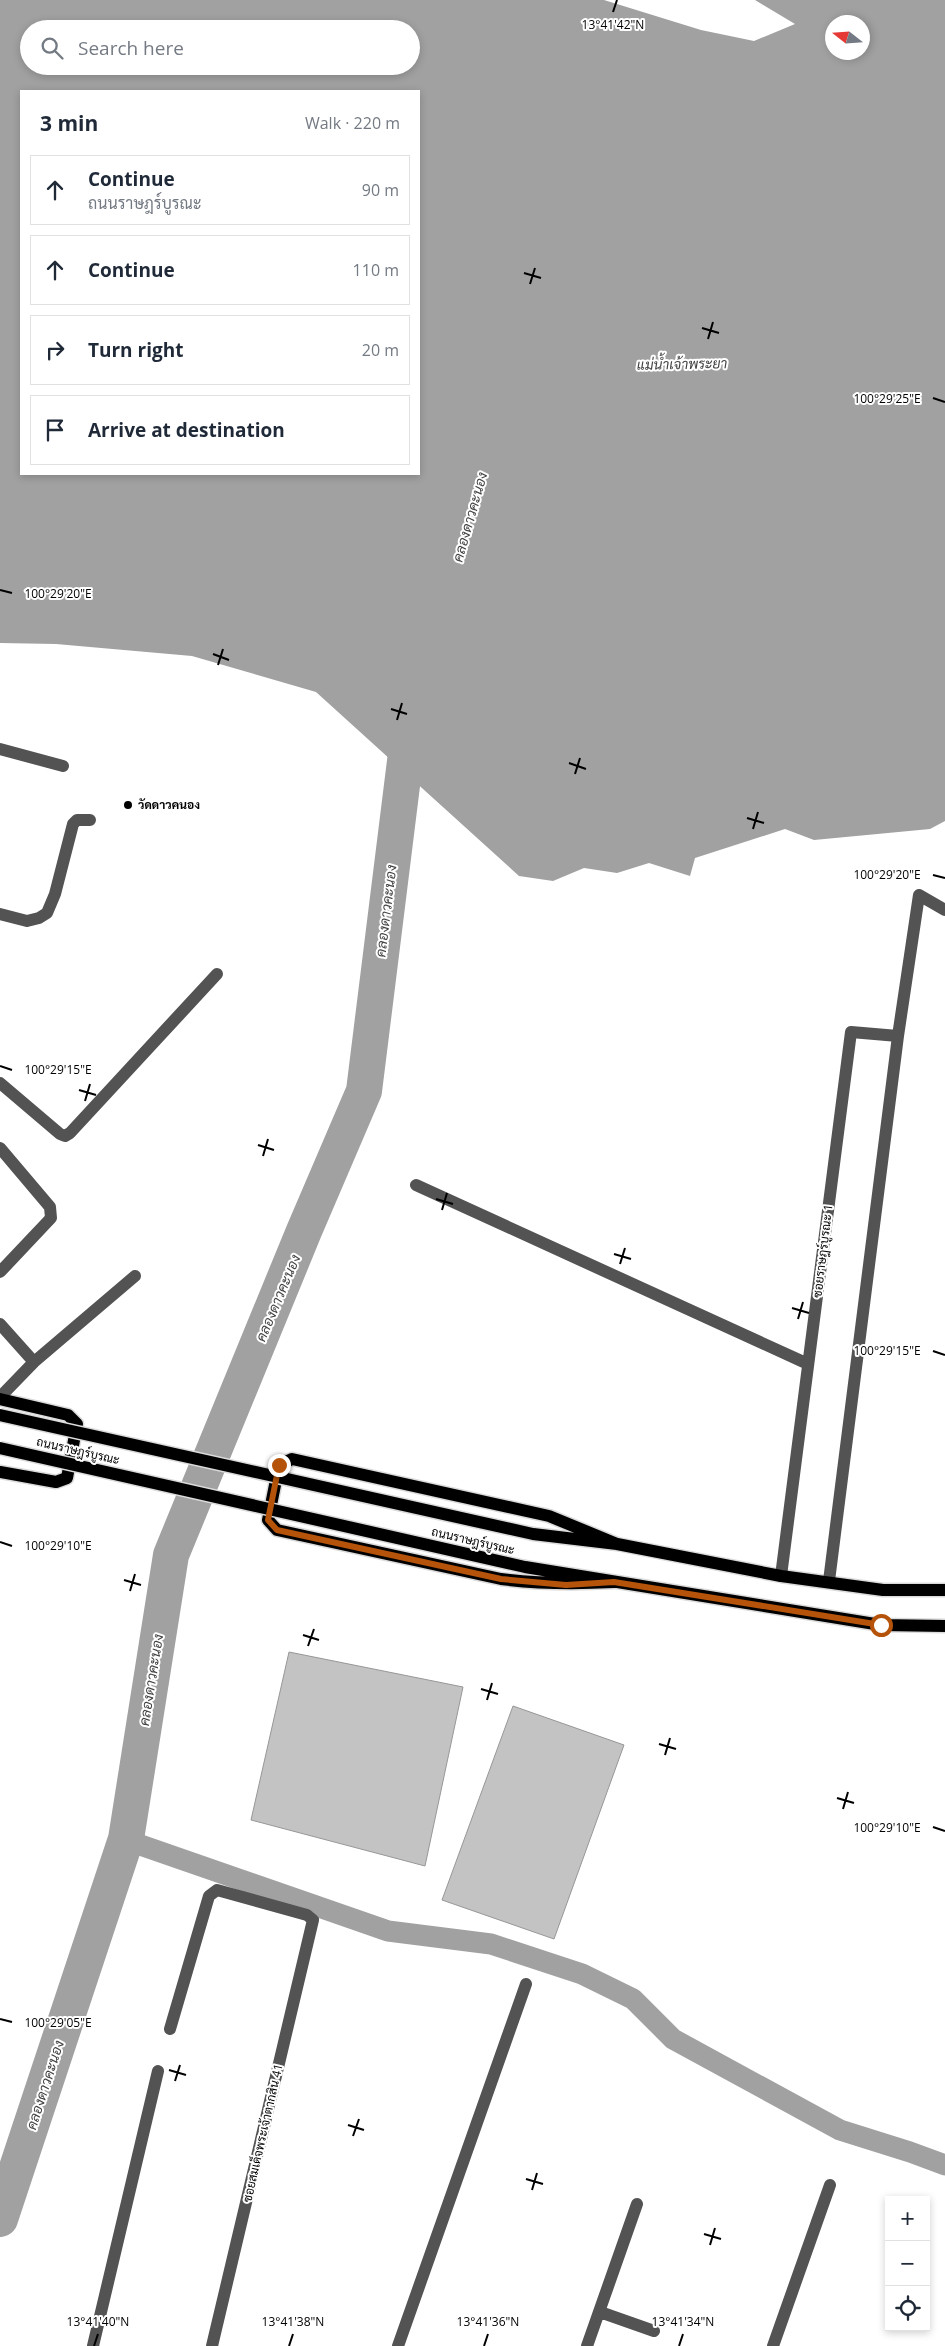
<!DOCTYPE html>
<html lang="en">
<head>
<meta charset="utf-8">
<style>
	body { margin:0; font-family:"Open Sans",Sarabun,sans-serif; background:#f6f6f7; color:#1f2937 }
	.controls { position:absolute; right:15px; bottom:15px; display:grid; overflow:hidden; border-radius:0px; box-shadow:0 2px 8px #0003 }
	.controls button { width:45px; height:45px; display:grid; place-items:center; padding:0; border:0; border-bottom:1px solid #e0e1e3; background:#fff; color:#1f2937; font:25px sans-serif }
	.compass { position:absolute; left:825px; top:15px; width:45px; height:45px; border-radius:50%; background:#fff; box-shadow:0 2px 8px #0003; rotate:287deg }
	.stop { position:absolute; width:15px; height:15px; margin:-11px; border:4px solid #b45309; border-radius:50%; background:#fff }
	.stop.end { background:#b45309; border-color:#fff; box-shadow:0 1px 5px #0008 }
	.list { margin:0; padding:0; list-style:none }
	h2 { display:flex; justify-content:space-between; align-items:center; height:65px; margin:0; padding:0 20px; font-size:21px }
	h2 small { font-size:16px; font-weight:400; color:#747a83 }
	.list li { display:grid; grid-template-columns:32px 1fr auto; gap:15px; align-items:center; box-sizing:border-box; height:70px; margin:0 10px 10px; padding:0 10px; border:1px solid #e0e1e3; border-radius:0px }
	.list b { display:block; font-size:19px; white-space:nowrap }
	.list p { margin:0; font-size:16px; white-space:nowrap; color:#747a83 }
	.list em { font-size:16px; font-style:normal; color:#747a83 }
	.icon { flex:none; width:28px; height:28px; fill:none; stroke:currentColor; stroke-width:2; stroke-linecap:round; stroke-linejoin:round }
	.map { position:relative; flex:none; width:945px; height:2346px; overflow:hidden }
	.search { position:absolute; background:#fff; box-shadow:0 2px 8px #0003; left:20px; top:20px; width:400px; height:55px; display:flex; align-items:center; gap:12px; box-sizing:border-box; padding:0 18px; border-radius:28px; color:#747a83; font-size:19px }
	.panel { position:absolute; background:#fff; box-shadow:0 2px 8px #0003; left:20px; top:90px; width:400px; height:385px; border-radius:0px }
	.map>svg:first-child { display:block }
	.water { fill:#a1a1a1; fill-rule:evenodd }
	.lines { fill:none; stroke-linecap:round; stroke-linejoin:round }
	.canal { stroke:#a1a1a1; stroke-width:21 }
	.river { stroke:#a1a1a1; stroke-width:36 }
	.building { fill:#c3c3c3; stroke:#979797 }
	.major-casing { stroke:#dbdbdb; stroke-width:15 }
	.minor { stroke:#535353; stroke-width:12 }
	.major { stroke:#000; stroke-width:12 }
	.major-bridge-casing { stroke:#dbdbdb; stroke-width:15; stroke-linecap:butt }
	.major-bridge { stroke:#000; stroke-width:12 }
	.route { stroke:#b45309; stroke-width:6 }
	.ticks { fill:none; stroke:#000; stroke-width:2 }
	.poi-dot { fill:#000; stroke:#fff; stroke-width:2 }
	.labels { text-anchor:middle; stroke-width:4; stroke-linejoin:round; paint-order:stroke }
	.poi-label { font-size:12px; font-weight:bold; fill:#000; stroke:#fff; text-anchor:start }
	.street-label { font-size:12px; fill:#000; stroke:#fff }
	.water-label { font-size:14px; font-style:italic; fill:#424242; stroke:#fff }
	.ticks-label { font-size:12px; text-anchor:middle; fill:#000; stroke:#fff; stroke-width:4; stroke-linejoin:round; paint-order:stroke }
</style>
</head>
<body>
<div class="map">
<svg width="945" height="2346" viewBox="0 0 945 2346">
	<rect width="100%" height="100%" fill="#fff"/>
	<path class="water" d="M0,0H604L701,30L754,41L795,24L755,0H945V821L930,829L814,840L785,829L695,858L690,876L649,863L617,873L584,868L553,881L519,876L316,692L192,656L56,644L0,643ZM832,22H862V52H832ZM29,29H411V66H29ZM21,91H419V474H21Z"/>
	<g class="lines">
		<path class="canal" d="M126,1840L388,1931L491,1944L582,1974L633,1999L673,2039L840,2130L910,2152L945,2165"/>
		<path class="river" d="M0,2219L126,1839L171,1555L304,1231L364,1091L410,721"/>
	</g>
	<path class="building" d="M289,1652L463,1687L425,1866L251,1820Z
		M513,1706L624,1745L554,1939L442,1900Z"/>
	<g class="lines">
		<g class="major-casing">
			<path id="major" d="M0,1399L68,1415L77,1424L67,1478L56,1482L0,1472
				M533,1534L617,1544L781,1576L883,1590H945
				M525,1567L881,1625L945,1626
				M614,1582C575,1584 539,1584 501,1579L277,1530L268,1520L279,1465L292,1459L549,1516L617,1544"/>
		</g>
		<path class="minor" d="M0,749L63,766
			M0,914L27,921L39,918L47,913L55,894L73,824L77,820H90
			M0,1083L60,1134L65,1136L70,1133L217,974
			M0,1148L50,1207L51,1218L0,1272
			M416,1185L808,1364
			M0,1324L34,1362
			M0,1397L34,1362L135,1276
			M781,1576L851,1032L898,1036
			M829,1581L898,1036L919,895L945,910
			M170,2029L209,1896L217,1890L307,1915L313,1920L212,2346
			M600,2312L654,2331
			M93,2346L158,2071
			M398,2346L526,1984
			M587,2346L637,2204
			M773,2346L830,2185"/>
		<use href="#major" class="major"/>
		<g class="major-bridge-casing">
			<path id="major-bridge" d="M0,1415L533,1534
				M0,1448L525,1567"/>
		</g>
		<use href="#major-bridge" class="major-bridge"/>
	</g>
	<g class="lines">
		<path class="route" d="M279,1465L268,1520L277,1530L501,1579L566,1585L614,1582L881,1625"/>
	</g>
	<path class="ticks" d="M613,12L617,0M524,273L541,278M530,284L535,268M702,328L719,333M708,339L713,322M933,398L945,402M0,590L12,593M213,654L229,660M218,665L223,649M391,709L407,714M397,720L402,703M569,763L586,769M575,774L580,758M747,818L764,823M753,829L758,812M933,875L945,878M0,1066L12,1070M79,1090L96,1095M85,1101L90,1084M258,1145L274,1150M263,1156L268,1139M436,1199L453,1204M442,1210L447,1193M614,1254L631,1259M620,1264L625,1248M792,1308L809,1313M798,1319L803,1302M933,1351L945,1355M0,1542L12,1546M124,1580L141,1585M130,1591L135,1574M303,1635L319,1640M308,1646L314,1629M481,1689L498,1694M487,1700L492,1683M659,1744L676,1749M665,1755L670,1738M837,1798L854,1803M843,1809L848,1792M933,1827L945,1831M0,2019L12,2022M169,2070L186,2075M175,2081L180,2065M348,2125L364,2130M353,2136L359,2119M526,2179L543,2184M532,2190L537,2173M704,2234L721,2239M710,2245L715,2228M94,2346L98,2334M289,2346L293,2334M484,2346L488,2334M679,2346L683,2334"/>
	<circle class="poi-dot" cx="128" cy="805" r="5"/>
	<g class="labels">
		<g class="poi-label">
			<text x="138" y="809">วัดดาวคนอง</text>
		</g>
		<g class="street-label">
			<text transform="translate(823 1251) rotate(-83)" y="4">ซอยราษฎร์บูรณะ 1</text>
			<text transform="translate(78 1451) rotate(13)" y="4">ถนนราษฎร์บูรณะ</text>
			<text transform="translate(473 1541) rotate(13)" y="4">ถนนราษฎร์บูรณะ</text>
			<text transform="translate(263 2133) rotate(-77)" y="4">ซอยสมเด็จพระเจ้าตากสิน 41</text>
		</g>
		<g class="water-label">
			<text transform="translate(682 364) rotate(-1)" y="5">แม่น้ำเจ้าพระยา</text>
			<text transform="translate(470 517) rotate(-74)" y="5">คลองดาวคะนอง</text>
			<text transform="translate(386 911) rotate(-83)" y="5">คลองดาวคะนอง</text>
			<text transform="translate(278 1298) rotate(-67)" y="5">คลองดาวคะนอง</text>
			<text transform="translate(151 1680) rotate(-81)" y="5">คลองดาวคะนอง</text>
			<text transform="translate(45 2085) rotate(-72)" y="5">คลองดาวคะนอง</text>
		</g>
	</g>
	<g class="ticks-label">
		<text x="613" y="29">13°41'42"N</text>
		<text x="887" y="403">100°29'25"E</text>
		<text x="58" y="598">100°29'20"E</text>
		<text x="887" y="879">100°29'20"E</text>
		<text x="58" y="1074">100°29'15"E</text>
		<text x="887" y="1355">100°29'15"E</text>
		<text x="58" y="1550">100°29'10"E</text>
		<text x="887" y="1832">100°29'10"E</text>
		<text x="58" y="2027">100°29'05"E</text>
		<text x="98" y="2326">13°41'40"N</text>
		<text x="293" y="2326">13°41'38"N</text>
		<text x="488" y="2326">13°41'36"N</text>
		<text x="683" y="2326">13°41'34"N</text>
	</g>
</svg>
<div class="controls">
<button>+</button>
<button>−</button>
<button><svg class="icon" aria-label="locate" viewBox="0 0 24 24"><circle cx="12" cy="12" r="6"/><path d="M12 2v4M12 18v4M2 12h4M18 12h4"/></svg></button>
</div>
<svg class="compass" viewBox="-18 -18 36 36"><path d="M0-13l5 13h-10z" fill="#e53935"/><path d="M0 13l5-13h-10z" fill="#747a83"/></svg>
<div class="stop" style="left:881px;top:1625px"></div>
<div class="stop end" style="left:279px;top:1465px"></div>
<div class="search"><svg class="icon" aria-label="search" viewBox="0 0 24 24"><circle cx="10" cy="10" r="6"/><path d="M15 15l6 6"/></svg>Search here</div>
<section class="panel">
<h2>3 min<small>Walk · 220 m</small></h2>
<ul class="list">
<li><svg class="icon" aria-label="ahead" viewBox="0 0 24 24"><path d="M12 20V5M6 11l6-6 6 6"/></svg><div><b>Continue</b><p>ถนนราษฎร์บูรณะ</p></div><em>90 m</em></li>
<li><svg class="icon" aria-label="ahead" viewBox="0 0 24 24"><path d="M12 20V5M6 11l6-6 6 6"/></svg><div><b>Continue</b></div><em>110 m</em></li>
<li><svg class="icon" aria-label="right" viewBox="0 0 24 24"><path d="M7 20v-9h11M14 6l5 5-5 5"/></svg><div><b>Turn right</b></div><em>20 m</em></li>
<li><svg class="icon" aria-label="arrive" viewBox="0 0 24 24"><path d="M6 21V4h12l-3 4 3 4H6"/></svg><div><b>Arrive at destination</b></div></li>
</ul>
</section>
</div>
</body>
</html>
